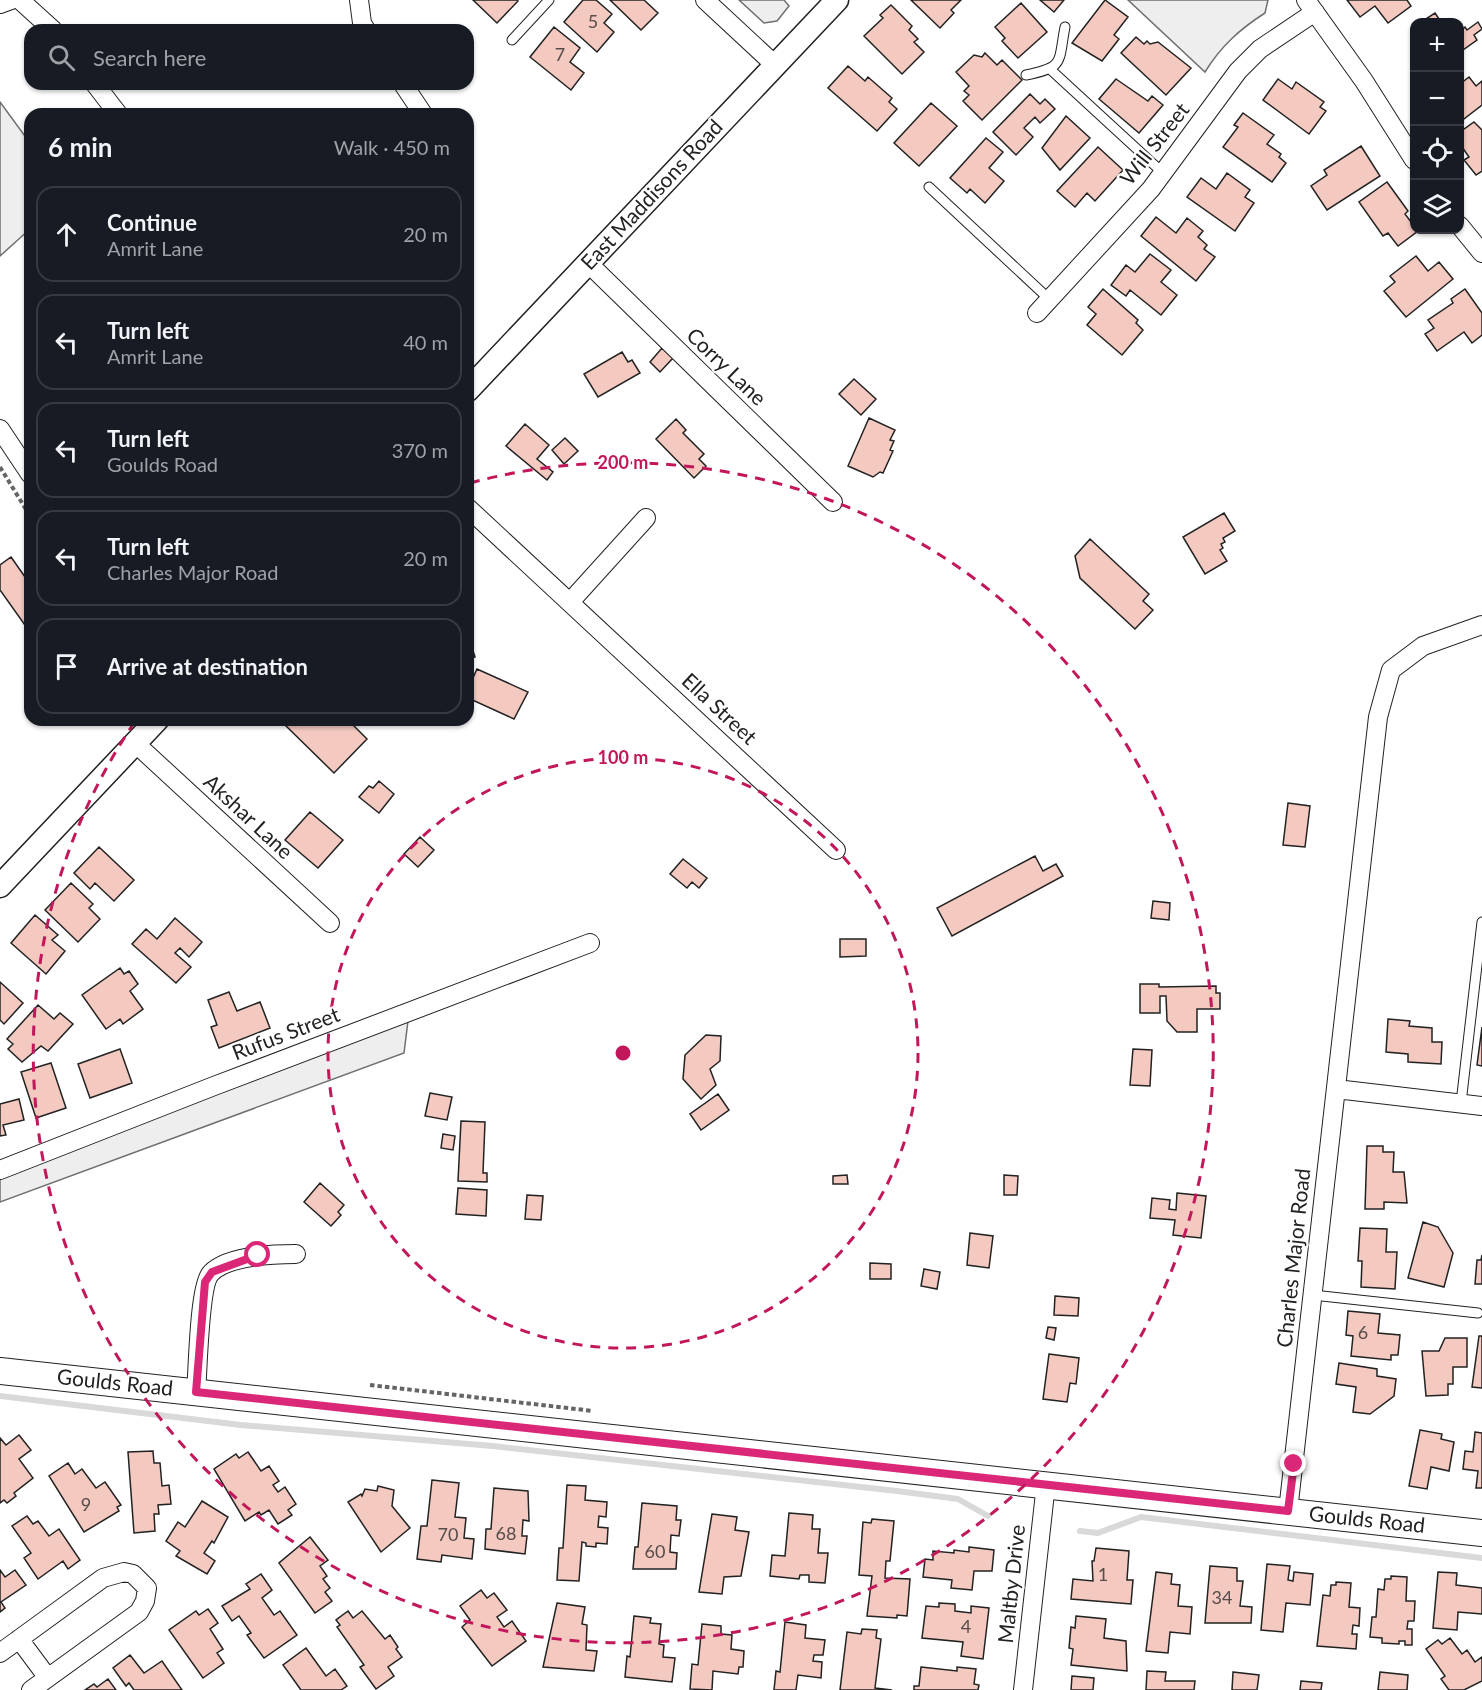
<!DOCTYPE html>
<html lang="en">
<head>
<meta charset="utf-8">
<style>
	body { margin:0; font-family:Lato,sans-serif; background:#20242c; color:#f1f3f6 }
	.controls { position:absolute; right:18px; top:18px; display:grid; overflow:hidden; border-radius:12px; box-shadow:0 2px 4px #0004 }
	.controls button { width:54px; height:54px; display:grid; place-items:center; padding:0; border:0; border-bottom:2px solid #363941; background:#171b24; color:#f1f3f6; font:30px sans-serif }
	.stop { position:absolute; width:18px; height:18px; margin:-14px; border:4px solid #db2777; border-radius:50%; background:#fff }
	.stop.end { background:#db2777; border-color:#fff; box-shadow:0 2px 6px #0008 }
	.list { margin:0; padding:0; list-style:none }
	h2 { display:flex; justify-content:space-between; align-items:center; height:78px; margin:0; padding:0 24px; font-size:26px }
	h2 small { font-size:20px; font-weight:400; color:#9ea1a6 }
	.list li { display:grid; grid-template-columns:39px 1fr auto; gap:18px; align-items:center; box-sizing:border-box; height:96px; margin:0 12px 12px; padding:0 12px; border:2px solid #363941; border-radius:18px }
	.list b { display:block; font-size:22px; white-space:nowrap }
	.list p { margin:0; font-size:20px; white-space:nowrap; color:#9ea1a6 }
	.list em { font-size:20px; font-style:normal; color:#9ea1a6 }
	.icon { flex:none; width:33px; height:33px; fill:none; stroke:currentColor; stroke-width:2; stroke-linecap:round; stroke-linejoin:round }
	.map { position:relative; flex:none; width:1482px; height:1690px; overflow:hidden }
	.search { position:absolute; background:#171b24; box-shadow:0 2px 4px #0004; left:24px; top:24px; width:450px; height:66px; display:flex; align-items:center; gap:15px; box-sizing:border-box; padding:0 21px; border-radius:18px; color:#9ea1a6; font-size:22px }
	.panel { position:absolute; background:#171b24; box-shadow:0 2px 4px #0004; left:24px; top:108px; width:450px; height:618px; border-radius:18px }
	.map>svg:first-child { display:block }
	.green { fill:#eee; stroke:#6f6f6f; stroke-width:1.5 }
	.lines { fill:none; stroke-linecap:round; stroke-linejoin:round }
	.stream { stroke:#d9d9d9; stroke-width:6 }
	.building { fill:#f3c9c0; stroke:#222; stroke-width:1.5 }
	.service-casing { stroke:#222; stroke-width:11 }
	.minor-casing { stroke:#222; stroke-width:20 }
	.tertiary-casing { stroke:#222; stroke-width:25 }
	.secondary-casing { stroke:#222; stroke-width:28 }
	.path { stroke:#646464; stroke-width:4; stroke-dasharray:4.5 3; stroke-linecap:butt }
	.service { stroke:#fff; stroke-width:9 }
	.minor { stroke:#fff; stroke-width:18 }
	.tertiary { stroke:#fff; stroke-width:22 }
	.secondary { stroke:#fff; stroke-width:26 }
	.route { stroke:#db2777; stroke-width:8 }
	.ring { fill:none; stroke:#c2185b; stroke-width:3; stroke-dasharray:10 8 }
	.labels { text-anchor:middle; stroke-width:4.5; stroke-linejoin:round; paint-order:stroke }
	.number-label { font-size:18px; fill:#564c4a }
	.street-label { font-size:21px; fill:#222; stroke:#fff }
	.centre { fill:#c2185b; stroke:#fff; stroke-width:3 }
	.ring-label { font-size:18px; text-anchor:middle; font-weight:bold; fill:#c2185b; stroke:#fff; stroke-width:4.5; stroke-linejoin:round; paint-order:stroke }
</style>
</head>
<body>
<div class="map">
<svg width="1482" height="1690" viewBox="0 0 1482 1690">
	<rect width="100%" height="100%" fill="#fff"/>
	<path class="green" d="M739,0H784L789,6L777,21L764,23Z
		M1128,0H1268L1265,13C1240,29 1221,46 1205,72Z
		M0,102L30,143V229L0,256Z
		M408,1021L404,1053L0,1202V1175Z"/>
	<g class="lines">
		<path class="stream" d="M0,1396L241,1425L493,1446L897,1491L958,1499L988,1516
			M1080,1531L1098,1533L1141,1517L1482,1558"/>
	</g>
	<path class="building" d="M473,0H517L518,1L497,23Z
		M583,0H596L612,14L604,23L614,32L597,52L564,22Z
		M610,0H644L658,13L641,30Z
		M911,0H961L951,10L954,13L940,28Z
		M1040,0H1064L1054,12Z
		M1105,0L1128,17L1114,35L1119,39L1102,61L1072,43Z
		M1347,0H1407L1411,6L1388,23L1375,6L1360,17Z
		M1021,3L1047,32L1018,58L1002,41L1005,38L995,27Z
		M891,5L912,26L909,30L918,39L914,42L924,52L902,74L864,36L883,18L880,15Z
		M1435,13L1441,22H1421Z
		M1478,22L1482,29L1474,35L1477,40L1460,52V31L1465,27L1467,30Z
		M554,27L580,48L570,62L584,73L571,90L530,57Z
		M1136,37L1144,44L1147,41L1150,44L1158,42L1191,68L1166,95L1121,53Z
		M985,53L997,65L1002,60L1022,80L982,120L963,101L969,95L964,91L969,86L956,72L974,55L982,57Z
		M848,66L865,81L868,77L892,98L889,102L897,109L877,131L828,88Z
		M1469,77L1476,86L1482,81V105L1460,122V84Z
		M1116,79L1148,101L1152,96L1163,105L1139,133L1099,99Z
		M1278,79L1292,89L1296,82L1324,102L1320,107L1326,111L1309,134L1263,100Z
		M1030,94L1040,104L1045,99L1055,109L1040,123L1035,117L1024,128L1033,137L1016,155L993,132Z
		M931,103L957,126L919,166L894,143Z
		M1243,113L1274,135L1267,144L1281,154L1279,157L1286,163L1272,182L1223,147L1238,127L1234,125Z
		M1066,116L1090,138L1060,170L1042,148Z
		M1474,122L1482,130V171L1476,175L1464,160L1469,157L1460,144V132Z
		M986,138L1003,152L989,168L1004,181L985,203L970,189L967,193L950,178Z
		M1361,146L1380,176L1327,210L1311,186L1327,175L1324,170Z
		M1098,147L1123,170L1095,201L1087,193L1075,207L1057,191Z
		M1227,173L1250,190L1245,197L1254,203L1235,231L1187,197L1201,178L1216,189Z
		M1387,182L1408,211L1405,214L1418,231L1398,246L1388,233L1383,236L1359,202Z
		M1156,217L1176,233L1187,218L1203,231L1198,237L1207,245L1204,249L1215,257L1196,281L1141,236Z
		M1150,254L1171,270L1161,282L1177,295L1161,315L1130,290L1126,296L1111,285L1126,265L1135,272Z
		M1416,256L1428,271L1439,262L1453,279L1406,317L1384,291L1395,282L1390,276Z
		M1103,289L1138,320L1136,323L1143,330L1122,355L1087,325L1096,314L1088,307Z
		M1465,289L1482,313V335L1472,343L1464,332L1437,351L1425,334L1434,328L1428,320L1453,303L1451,299Z
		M662,348L673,358L660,372L650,362Z
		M622,352L628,362L632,360L640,373L598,397L584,374Z
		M854,379L876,399L861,415L839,394Z
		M869,418L895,430L890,440L894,441L890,450L893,451L883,473L880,472L873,477L848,466Z
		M676,419L686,430L683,433L704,454L699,459L706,466L694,478L656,439Z
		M525,424L549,445L537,459L553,472L547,480L506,446Z
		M565,438L578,451L564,464L552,450Z
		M1224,513L1235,531L1223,538L1225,542L1221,544L1223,548L1220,550L1227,561L1205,574L1183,537Z
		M1090,539L1149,594L1143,601L1153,610L1135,629L1080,578L1075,556Z
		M11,557L30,584V626L27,628L0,590V565Z
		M468,635L475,657L471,658L473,664L468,666Z
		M477,669L528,692L514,719L468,698V689Z
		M288,720H348L367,739L334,773L284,724Z
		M379,781L394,794L379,813L359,797L369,786L373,788Z
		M1288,803L1310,806L1305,847L1283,845Z
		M310,812L343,840L318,868L285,840Z
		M420,837L434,850L418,867L404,854Z
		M99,847L134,880L114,901L95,883L90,889L74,873Z
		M1035,856L1043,871L1056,864L1063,876L952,936L937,908Z
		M683,859L707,878L699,888L692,882L687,888L670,874Z
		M71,883L93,904L89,908L100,919L78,942L45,910Z
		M1153,901L1170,903L1169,920L1151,918Z
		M35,915L58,935L52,940L65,951L46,974L11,943Z
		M175,918L202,942L189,957L180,948L175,953L191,967L176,983L132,944L146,929L157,939Z
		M840,939H866V956L840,957Z
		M120,968L124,974L129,971L138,984L130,991L143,1009L123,1024L120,1019L106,1029L82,995Z
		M0,982L23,1003L4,1024L0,1020Z
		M1140,984H1159V987L1216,986V993H1220V1009H1197V1032H1177L1167,1021L1166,996H1160V1013H1140Z
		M229,992L237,1011L260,1002L270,1028L219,1048L211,1027L217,1025L208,1000Z
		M38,1005L54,1019L60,1013L73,1024L48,1051L41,1046L22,1062L8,1049L13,1044L7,1039Z
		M1388,1019L1410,1021L1409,1026L1432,1028V1042H1442L1441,1064L1408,1062V1054L1386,1052Z
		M1482,1027V1066L1477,1065Z
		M706,1035L721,1036L720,1061L710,1069L716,1085L701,1099L683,1079L685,1055Z
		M120,1049L132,1083L90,1098L78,1064Z
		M1133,1049L1152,1050L1150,1086L1130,1085Z
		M51,1063L66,1108L36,1118L21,1072Z
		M430,1093L452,1097L447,1120L425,1116Z
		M718,1094L729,1110L701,1130L690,1114Z
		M19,1099L24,1120L3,1125L6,1135L0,1136V1104Z
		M461,1121L485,1122L483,1173H487V1182L458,1181Z
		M443,1134L455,1136L453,1150L441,1148Z
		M1367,1146H1383V1152H1394L1393,1172H1404L1407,1203L1384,1202V1209H1365Z
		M847,1175L848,1184H833V1176Z
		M1004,1175L1018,1176L1017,1195H1004Z
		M320,1183L344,1205L338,1212L341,1215L331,1226L304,1202Z
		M458,1188L487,1190L486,1216L456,1214Z
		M1177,1193L1206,1196L1201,1238L1173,1235L1175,1220L1150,1218L1152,1198L1170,1200L1169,1209L1176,1210Z
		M527,1195L543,1196L541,1220L525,1219Z
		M1423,1222L1438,1227L1453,1253L1444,1287L1408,1278Z
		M1360,1228L1387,1229L1386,1252H1397L1395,1289L1361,1287L1362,1261H1358Z
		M970,1233L993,1236L989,1268L967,1265Z
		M1482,1255V1284H1475L1477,1260H1481Z
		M870,1263L891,1264V1279H870Z
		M924,1269L940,1272L937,1289L921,1286Z
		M1055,1296L1079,1298L1078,1316L1054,1315Z
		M1348,1311L1380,1314L1378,1333L1400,1335L1398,1355H1391V1360L1351,1356L1353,1336L1346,1335Z
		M1048,1327L1056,1328L1054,1340L1046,1338Z
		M1479,1336H1482V1388L1472,1387Z
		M1445,1338H1467V1367H1453V1384H1448V1395L1426,1396L1422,1351H1439Z
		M1049,1354L1079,1358L1076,1384L1070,1383L1067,1402L1043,1399Z
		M1339,1363L1377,1369V1376L1396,1379L1394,1396L1370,1414L1353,1412L1356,1387L1336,1384Z
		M1420,1430L1442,1434L1441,1439L1454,1442L1449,1471L1431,1467L1427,1489L1409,1486Z
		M1475,1432L1482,1433V1488H1476L1478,1471L1463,1469L1465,1451L1473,1452Z
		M19,1435L31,1450L19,1459L33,1478L14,1493L16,1496L7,1503L4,1500L0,1503V1438L6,1445Z
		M153,1451L154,1463H160L162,1486L169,1485L171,1504L158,1505L159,1514H154L155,1531L134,1533L128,1452Z
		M248,1452L261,1471L269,1466L279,1481L273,1485L278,1492L285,1487L296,1504L288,1510L292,1515L278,1524L269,1510L261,1515L259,1512L245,1521L214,1469L236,1454L239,1458Z
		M68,1463L75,1474L82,1469L96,1488L105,1482L121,1505L117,1507L119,1511L84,1532L49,1476Z
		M432,1480L459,1483L455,1517L466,1518L464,1538L474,1539L472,1559L442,1555L441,1562L417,1559L421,1526H427Z
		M567,1485L586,1486L585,1500L607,1502L606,1517L599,1516L598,1527L608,1528L607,1544L596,1543V1547L586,1546V1543L582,1542L579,1581L557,1580L559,1548H563Z
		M378,1486L394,1490L392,1506L410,1528L381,1552L348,1502L361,1494L362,1496L365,1489L377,1491Z
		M494,1488L528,1491L529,1521L523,1520L522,1536H527L525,1554L485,1549L486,1529H491Z
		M202,1501L228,1517L214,1543L212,1541L204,1553L215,1561L207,1574L176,1556L180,1551L166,1541L178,1522L185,1527Z
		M642,1503L677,1506L676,1520H681L679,1536L671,1535L670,1552L677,1553L676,1569H633L635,1547H638Z
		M789,1513L813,1515L812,1529H820L818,1553H828L825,1583L809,1582V1575H800L799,1579L770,1576L772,1555L785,1556Z
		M712,1514L737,1517L735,1530L749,1532L741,1576L724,1577L722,1594L699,1592Z
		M27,1516L33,1524L38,1521L49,1536L59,1529L80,1560L68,1569L63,1561L38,1579L24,1558L31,1553L12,1526Z
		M872,1519L894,1521L890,1561H886L885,1578L910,1579L907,1616L897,1615V1618L867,1616L872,1576L859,1575L863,1522L871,1523Z
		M310,1537L328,1560L320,1566L327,1576L323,1579L330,1588L325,1592L332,1601L315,1613L279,1563Z
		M969,1547L994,1550L992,1571H974L972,1590L951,1588L952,1580L923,1577L925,1559L933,1560V1551L954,1553V1550L969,1552Z
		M1096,1548L1129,1551L1127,1580H1133L1131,1604L1071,1599L1073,1579L1093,1581L1092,1561H1094Z
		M1267,1564L1290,1566L1288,1580L1293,1581L1294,1572L1313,1574L1310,1605L1286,1603L1283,1632L1261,1630Z
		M1210,1566L1237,1568V1581H1243L1240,1606L1252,1607L1251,1623H1205Z
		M0,1570L5,1577L15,1570L26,1585L1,1602L5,1608L0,1612Z
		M1156,1572L1172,1574L1171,1584L1180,1585L1178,1606L1192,1607L1190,1634L1170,1632L1168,1653L1146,1651Z
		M1438,1572L1457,1573L1456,1585L1482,1588V1614L1458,1612L1457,1630L1433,1628Z
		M261,1574L272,1590L262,1598L274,1615L280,1611L297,1635L264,1658L247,1635L251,1633L239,1616L232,1621L222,1606L250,1589L246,1584Z
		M1391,1576L1407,1577L1406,1601H1415L1414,1621H1408L1407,1629H1412V1645H1405V1641H1399V1644L1382,1643V1638L1370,1637L1372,1617H1376L1378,1589L1384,1590L1385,1579H1391Z
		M1336,1582L1351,1583L1349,1607L1360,1608L1359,1626L1353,1625L1352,1634H1357L1356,1649L1317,1646L1323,1595L1330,1596L1331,1585H1336Z
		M481,1590L487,1598L494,1593L507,1610L497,1617L504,1627L512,1621L526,1641L492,1666L462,1627L470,1620L460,1606Z
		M557,1603L585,1607L582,1624L587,1625L586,1650L597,1651L594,1671L543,1667Z
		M939,1603L955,1604V1611L971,1613V1606L989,1608L983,1659L961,1656L963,1642L922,1638L926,1606L939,1607Z
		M208,1609L218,1623L210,1629L223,1649L217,1653L224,1663L203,1678L169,1630L196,1611L199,1615Z
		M348,1611L353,1618L362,1611L385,1639L390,1635L398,1647L396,1649L402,1657L388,1667L394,1676L376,1689L360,1667L364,1665L337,1627L340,1625L336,1620Z
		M634,1616L651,1618L650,1623L661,1624L659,1644L664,1645L663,1657L675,1658L672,1682L625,1677L627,1656L630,1657Z
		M1076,1616L1106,1619L1104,1638L1126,1641L1127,1671L1071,1665L1073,1649L1069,1648L1071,1627L1075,1628Z
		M785,1622L806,1625L805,1638L825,1640L823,1655H814L813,1661L822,1662L821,1678L798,1675L796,1690H774L776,1671L780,1672Z
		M702,1624L721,1626V1634L732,1635L731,1649L744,1651L743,1667H739L738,1674L713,1671L712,1690L690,1689L692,1664L698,1665Z
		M862,1629L877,1630L876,1638L881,1639L875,1688L892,1690H840L847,1632L861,1634Z
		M1450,1638L1462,1654L1467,1650L1475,1662L1482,1657V1681L1464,1690H1449L1441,1679L1445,1676L1426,1649L1438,1640L1442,1644Z
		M306,1648L326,1676L335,1669L347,1686L341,1690H301L283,1665Z
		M130,1655L144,1673L162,1661L182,1690H134L129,1683L126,1686L113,1668Z
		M921,1667L957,1671V1667L976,1669L974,1684L979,1685L978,1690H914V1686H919Z
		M1147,1671L1166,1672L1165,1681H1195L1194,1690H1146Z
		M1233,1672L1259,1675L1257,1690H1232Z
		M1380,1672L1408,1675L1407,1690H1378Z
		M1072,1676L1094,1678L1093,1690H1071Z
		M108,1679L116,1690H85L94,1684L97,1687Z
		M1301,1681L1322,1683L1321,1690H1300Z"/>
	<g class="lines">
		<g class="service-casing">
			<path id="service" d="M512,40L549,0
				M1051,70L1163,173
				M1026,75C1065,67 1058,63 1065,27
				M929,187L1049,299
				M1461,1103L1482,922
				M1313,1295L1478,1313"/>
		</g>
		<g class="minor-casing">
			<path id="minor" d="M20,0L53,30
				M359,0L362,23L366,30
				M705,0L775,65
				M1306,0L1364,81L1414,160
				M0,4L11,0
				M95,84L118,114
				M403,84L423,114
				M1460,226L1482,253
				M588,263L833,502
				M1037,313L1151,189L1238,71L1260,49L1315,12
				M0,429L30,474
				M468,508L836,850
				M570,602L646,518
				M135,743L330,923
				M1336,1089L1482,1106
				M0,1170L214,1086L590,943
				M196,1392C198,1370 199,1285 211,1273C227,1256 274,1254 296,1254
				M1288,1511L1378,717L1391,670L1423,646L1482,625
				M19,1639L48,1678
				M0,1653L103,1578L124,1572L133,1574L147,1588L145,1601L139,1612L31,1690
				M1023,1690L1046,1484"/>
		</g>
		<g class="tertiary-casing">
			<path id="tertiary" d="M468,390L837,0
				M0,886L157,720"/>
		</g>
		<g class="secondary-casing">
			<path id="secondary" d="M0,1371L1482,1533"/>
		</g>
		<path class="path" d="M0,467L30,516
			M370,1385L593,1411"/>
		<use href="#service" class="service"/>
		<use href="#minor" class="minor"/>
		<use href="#tertiary" class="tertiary"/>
		<use href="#secondary" class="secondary"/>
	</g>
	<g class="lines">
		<path class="route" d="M258,1255L212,1272L205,1282L196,1392L1288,1511L1294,1464"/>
	</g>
	<g class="ring">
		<circle cx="623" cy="1053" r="295"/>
		<path d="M470 483A590 590 0 1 1 134 723"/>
	</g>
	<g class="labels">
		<g class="number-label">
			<text x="593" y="28">5</text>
			<text x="560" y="61">7</text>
			<text x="1363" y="1339">6</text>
			<text x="86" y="1511">9</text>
			<text x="506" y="1540">68</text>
			<text x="448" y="1541">70</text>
			<text x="655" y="1558">60</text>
			<text x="1103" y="1581">1</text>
			<text x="1222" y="1604">34</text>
			<text x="966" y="1633">4</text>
		</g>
		<g class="street-label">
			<text transform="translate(1155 144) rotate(-52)" y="7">Will Street</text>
			<text transform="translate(652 195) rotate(-47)" y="7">East Maddisons Road</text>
			<text transform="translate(726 367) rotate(44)" y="7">Corry Lane</text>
			<text transform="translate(719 709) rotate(43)" y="7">Ella Street</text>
			<text transform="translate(248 817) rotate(43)" y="7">Akshar Lane</text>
			<text transform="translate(286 1034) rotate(-21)" y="7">Rufus Street</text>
			<text transform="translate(1294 1258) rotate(-84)" y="7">Charles Major Road</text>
			<text transform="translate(115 1383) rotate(6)" y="7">Goulds Road</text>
			<text transform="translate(1367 1520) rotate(6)" y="7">Goulds Road</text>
			<text transform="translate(1012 1584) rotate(-84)" y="7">Maltby Drive</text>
		</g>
	</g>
	<circle cx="623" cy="1053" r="9" class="centre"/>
	<g class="ring-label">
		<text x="623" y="469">200 m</text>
		<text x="623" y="764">100 m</text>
	</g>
</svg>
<div class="controls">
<button>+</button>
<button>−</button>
<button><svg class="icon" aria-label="locate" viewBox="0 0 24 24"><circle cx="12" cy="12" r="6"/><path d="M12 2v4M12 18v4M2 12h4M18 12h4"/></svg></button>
<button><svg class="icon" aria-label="layers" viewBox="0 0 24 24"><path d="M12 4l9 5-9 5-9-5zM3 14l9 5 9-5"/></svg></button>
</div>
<div class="stop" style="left:258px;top:1255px"></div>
<div class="stop end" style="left:1294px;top:1464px"></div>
<div class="search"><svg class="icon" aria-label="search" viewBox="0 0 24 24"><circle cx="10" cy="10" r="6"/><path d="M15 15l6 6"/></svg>Search here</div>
<section class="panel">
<h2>6 min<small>Walk · 450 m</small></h2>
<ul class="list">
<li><svg class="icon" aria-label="ahead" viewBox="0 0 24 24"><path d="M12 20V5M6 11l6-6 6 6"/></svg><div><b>Continue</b><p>Amrit Lane</p></div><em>20 m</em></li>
<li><svg class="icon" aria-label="left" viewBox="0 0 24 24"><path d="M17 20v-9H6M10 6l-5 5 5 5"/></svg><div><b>Turn left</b><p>Amrit Lane</p></div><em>40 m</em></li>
<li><svg class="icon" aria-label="left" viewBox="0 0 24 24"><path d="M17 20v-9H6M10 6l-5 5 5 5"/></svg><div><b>Turn left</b><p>Goulds Road</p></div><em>370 m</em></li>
<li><svg class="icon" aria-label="left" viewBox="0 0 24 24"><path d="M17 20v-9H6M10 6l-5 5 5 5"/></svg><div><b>Turn left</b><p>Charles Major Road</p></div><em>20 m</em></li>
<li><svg class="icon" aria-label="arrive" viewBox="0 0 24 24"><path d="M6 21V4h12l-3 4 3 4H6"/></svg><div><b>Arrive at destination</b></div></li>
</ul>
</section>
</div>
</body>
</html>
